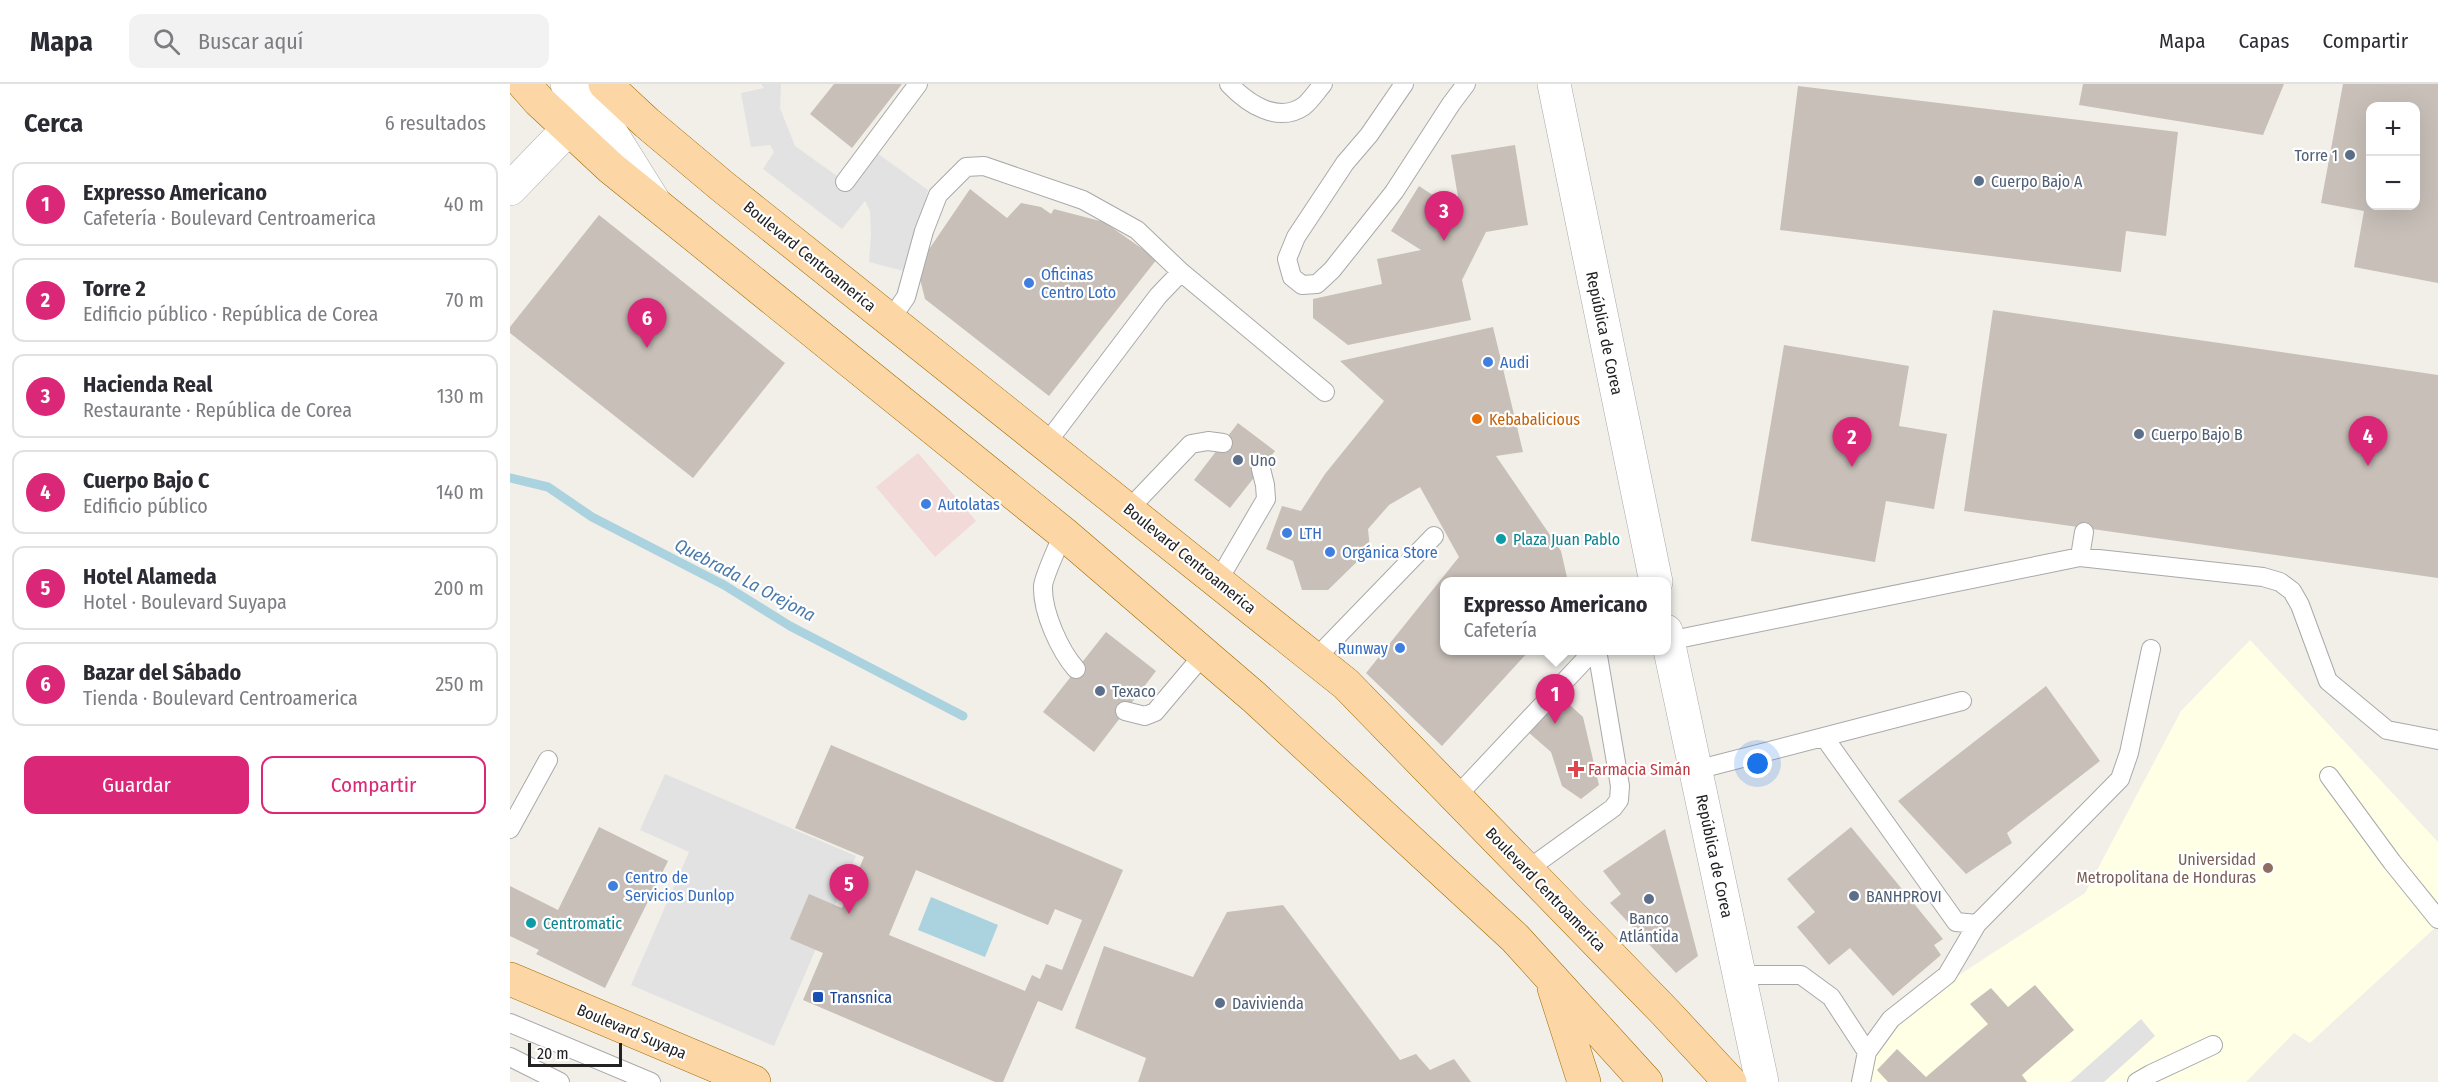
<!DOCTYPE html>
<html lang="es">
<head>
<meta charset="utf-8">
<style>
	body { margin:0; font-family:"Fira Sans Condensed",sans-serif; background:#f2f2f3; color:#2b2b33 }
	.controls { position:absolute; right:18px; top:18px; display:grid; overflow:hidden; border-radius:12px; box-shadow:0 6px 24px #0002 }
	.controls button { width:54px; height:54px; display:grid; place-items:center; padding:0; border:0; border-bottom:2px solid #e1e1e2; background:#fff; color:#2b2b33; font:30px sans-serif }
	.scale { position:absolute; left:18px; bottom:15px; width:94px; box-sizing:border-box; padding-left:6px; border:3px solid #222; border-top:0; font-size:16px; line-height:21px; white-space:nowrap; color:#222; -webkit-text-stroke:4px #fff; paint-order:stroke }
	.you { position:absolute; left:1248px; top:680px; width:21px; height:21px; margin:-15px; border:4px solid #fff; border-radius:50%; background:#1a73e8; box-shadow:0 0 0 9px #1a73e833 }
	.badge { display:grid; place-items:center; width:39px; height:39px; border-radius:50%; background:#db2777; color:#fff; font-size:20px; font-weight:700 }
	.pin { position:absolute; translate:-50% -50px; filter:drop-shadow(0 2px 3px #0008) }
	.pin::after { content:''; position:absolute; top:32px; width:21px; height:18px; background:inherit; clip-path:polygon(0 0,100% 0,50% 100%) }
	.popup { position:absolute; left:930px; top:493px; width:231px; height:78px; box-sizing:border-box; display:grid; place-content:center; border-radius:12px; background:#fff; filter:drop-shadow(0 2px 4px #0005); font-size:20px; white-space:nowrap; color:#7c7c81 }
	.popup b { font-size:22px; color:#2b2b33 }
	.popup::after { content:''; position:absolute; left:50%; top:100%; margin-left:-12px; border:12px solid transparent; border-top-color:#fff }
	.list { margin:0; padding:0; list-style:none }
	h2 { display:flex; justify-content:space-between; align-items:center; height:78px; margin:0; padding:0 24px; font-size:26px }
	h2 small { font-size:20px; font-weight:400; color:#7c7c81 }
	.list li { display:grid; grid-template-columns:39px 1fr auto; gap:18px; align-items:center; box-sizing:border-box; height:84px; margin:0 12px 12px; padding:0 12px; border:2px solid #e1e1e2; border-radius:12px }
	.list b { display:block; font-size:22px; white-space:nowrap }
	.list p { margin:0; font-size:20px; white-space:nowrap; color:#7c7c81 }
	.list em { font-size:20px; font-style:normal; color:#7c7c81 }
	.actions { display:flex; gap:12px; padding:18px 24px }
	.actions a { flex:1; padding:14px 0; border:2px solid #db2777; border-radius:12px; text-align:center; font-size:21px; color:#db2777 }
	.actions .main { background:#db2777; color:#fff }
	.icon { flex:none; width:33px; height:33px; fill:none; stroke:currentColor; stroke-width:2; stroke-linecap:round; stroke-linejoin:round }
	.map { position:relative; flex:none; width:1928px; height:998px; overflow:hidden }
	header { display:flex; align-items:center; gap:36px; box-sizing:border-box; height:84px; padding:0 30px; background:#fff; border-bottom:2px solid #e1e1e2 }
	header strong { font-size:28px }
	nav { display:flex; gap:33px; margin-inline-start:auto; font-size:21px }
	.search { width:420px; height:54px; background:#f2f2f3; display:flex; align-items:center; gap:15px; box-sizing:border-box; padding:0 21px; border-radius:12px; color:#7c7c81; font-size:22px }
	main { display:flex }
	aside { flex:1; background:#fff }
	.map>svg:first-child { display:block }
	.commercial { fill:#f2dad9 }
	.education { fill:#ffffe5 }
	.parking { fill:#e2e2e2 }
	.water { fill:#aad3df }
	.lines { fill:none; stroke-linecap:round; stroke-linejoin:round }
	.stream { stroke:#aad3df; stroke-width:9 }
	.building { fill:#c7bfb8; fill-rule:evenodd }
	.service-casing { stroke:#a9a9a9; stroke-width:20 }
	.minor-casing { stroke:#a9a9a9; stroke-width:34 }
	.tertiary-casing { stroke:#a9a9a9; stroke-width:34 }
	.primary-casing { stroke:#a06b00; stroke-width:34 }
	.service { stroke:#fff; stroke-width:18 }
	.minor { stroke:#fff; stroke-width:33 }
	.tertiary { stroke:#fff; stroke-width:33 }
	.primary { stroke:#fcd6a4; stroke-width:33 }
	.service-dot { fill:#5c6f8a; stroke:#fff; stroke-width:2 }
	.shop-dot { fill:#3f7fe0; stroke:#fff; stroke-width:2 }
	.food-dot { fill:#e8710a; stroke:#fff; stroke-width:2 }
	.culture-dot { fill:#0f9aa8; stroke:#fff; stroke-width:2 }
	.health-dot { fill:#e0444e; stroke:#fff; stroke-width:2 }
	.education-dot { fill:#8d6e63; stroke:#fff; stroke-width:2 }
	.transit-dot { fill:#1a4fb4; stroke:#fff; stroke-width:2 }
	.labels { text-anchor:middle; stroke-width:4.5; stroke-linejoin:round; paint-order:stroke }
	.service-label { font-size:16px; fill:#4e5e75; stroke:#fff; text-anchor:start }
	.street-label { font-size:16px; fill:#222; stroke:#fff }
	.shop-label { font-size:16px; fill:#366cbe; stroke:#fff; text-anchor:start }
	.food-label { font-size:16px; fill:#c56008; stroke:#fff; text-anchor:start }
	.culture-label { font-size:16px; fill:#0d838f; stroke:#fff; text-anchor:start }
	.health-label { font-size:16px; fill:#be3a42; stroke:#fff; text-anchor:start }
	.education-label { font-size:16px; fill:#785e54; stroke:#fff; text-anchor:end }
	.transit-label { font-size:16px; fill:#164399; stroke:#fff; text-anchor:start }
	.water-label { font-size:18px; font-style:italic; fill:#4a7aab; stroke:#fff }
</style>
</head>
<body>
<header>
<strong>Mapa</strong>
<div class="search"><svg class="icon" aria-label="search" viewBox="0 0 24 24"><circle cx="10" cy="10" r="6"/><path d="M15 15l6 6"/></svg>Buscar aquí</div>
<nav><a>Mapa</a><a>Capas</a><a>Compartir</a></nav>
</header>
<main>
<aside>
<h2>Cerca<small>6 resultados</small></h2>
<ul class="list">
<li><span class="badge">1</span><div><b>Expresso Americano</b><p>Cafetería · Boulevard Centroamerica</p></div><em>40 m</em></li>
<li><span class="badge">2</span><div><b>Torre 2</b><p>Edificio público · República de Corea</p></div><em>70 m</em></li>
<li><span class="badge">3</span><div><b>Hacienda Real</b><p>Restaurante · República de Corea</p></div><em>130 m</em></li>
<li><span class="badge">4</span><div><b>Cuerpo Bajo C</b><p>Edificio público</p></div><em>140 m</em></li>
<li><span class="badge">5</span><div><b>Hotel Alameda</b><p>Hotel · Boulevard Suyapa</p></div><em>200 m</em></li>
<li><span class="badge">6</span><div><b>Bazar del Sábado</b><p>Tienda · Boulevard Centroamerica</p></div><em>250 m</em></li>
</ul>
<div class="actions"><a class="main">Guardar</a><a>Compartir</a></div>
</aside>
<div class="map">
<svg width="1928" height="998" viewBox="0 0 1928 998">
	<rect width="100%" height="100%" fill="#f2efe9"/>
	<path class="commercial" d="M408,369L466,437L425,473L366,403Z"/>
	<path class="education" d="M1740,556L1928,758V841L1800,959L1784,949L1736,998H1354L1380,936L1575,809L1671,627Z"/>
	<path class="parking" d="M251,0H271L270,24L285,62L334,97L360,64L418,106L398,188L359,178L361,150L360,127L355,117L332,145L253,85L264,68L260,61L241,63L231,9L254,4Z
		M155,690L346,772L264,962L121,901L179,768L130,746Z
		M1631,935L1645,952L1594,998H1560Z"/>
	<path class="water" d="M421,813L488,841L475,873L408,846Z"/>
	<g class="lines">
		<path class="stream" d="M0,394L38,403L82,433L214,501L280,542L453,632"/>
	</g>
	<path class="building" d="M324,0H392L342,64L300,30Z
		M1573,0H1774L1753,51L1569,21Z
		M1833,0H1928V199L1844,183L1854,127L1811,119ZM1860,22H1906V122H1860Z
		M1288,2L1668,48L1656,152L1616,147L1611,188L1270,146Z
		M1005,61L1018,141L976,148L952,196L961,236L838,261L803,234V215L872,200L867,175L911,166L881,147L909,102L942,124L948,113L941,71Z
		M460,105L497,134L511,119L531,123L541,130L544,125L594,138L647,175L539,312L415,215L407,183Z
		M89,131L275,279L183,394L0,249V243Z
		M1483,226L1928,291V494L1454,427Z
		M983,243L1013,368L986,372L1051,467L1058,498H934V566H1020L932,662L856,589L949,473L910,403L879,421L858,445L860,465L818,506H792L783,477L756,465L772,422L791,427L815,390L874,317L830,277Z
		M1274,261L1399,282L1389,342L1437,350L1424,425L1376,417L1365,478L1241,457Z
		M728,339L765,367L720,424L684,396Z
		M596,548L646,587L584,668L533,628Z
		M1536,602L1590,677L1497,749L1502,759L1456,790L1388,717Z
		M1050,612L1073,633L1089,701L1071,715L1052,702L1041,668L1018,648Z
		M321,661L613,786L552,927L528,917L493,998H485L293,916L313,869L280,855L299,810L332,824L354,773L285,744ZM406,786L538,841L545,825L572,836L552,886L536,880L530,895L522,891L515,907L379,851Z
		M89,743L158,777L95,904L26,870L29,866L0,852V802L48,826Z
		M1341,743L1433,855L1424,861L1431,871L1383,912L1340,864L1319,881L1287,843L1305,828L1277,795Z
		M1155,745L1188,872L1166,889L1100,819L1111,810L1093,787Z
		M773,821L890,976L906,970L920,986L944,975L961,998H628L636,974L565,944L594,862L683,893L717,828Z
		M1525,901L1564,946L1512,991L1517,998H1378L1367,986L1387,965L1416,993L1478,940L1460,920L1481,904L1498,923Z"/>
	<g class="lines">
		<g class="service-casing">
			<path id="service" d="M719,0C738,20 768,40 794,22C801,16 807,7 813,0
				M894,0L859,51L835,79L786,153L777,175L782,193L792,201L807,200L822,186L884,108L941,20L956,0
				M335,98L408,0
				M380,236L396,213L414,147L428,111L456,83L474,82L573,116L627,146L671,188L815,308
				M536,360L648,212L671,188
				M619,425L681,360L698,357L713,359
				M553,449C549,461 534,491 533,502C532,528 550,567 566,585
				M1570,473L1574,448
				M708,497L756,415L755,401L751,385
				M1158,557L1570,473L1753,493L1770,498L1782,507L1790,521L1818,597L1877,646L1928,656
				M805,575L924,452
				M615,627L635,632L645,628L694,570
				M1314,653L1446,838L1467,840L1610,695L1619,669L1641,565
				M1186,686L1452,617
				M1819,692L1882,778L1928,835
				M946,713L1084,566
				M0,745L38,676
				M1017,786L1103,724L1109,716L1110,702L1087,566
				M1230,891H1291L1321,913L1357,968
				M0,939L141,998
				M0,973L50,998
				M1351,998L1357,968L1381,935L1437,891L1467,840
				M1627,998L1641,990L1703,961"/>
		</g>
		<g class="minor-casing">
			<path id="minor" d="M0,105L59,44"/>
		</g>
		<g class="tertiary-casing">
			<path id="tertiary" d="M57,0L93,36L143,116
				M1044,0L1146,498
				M1156,547L1252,998"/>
		</g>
		<g class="primary-casing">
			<path id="primary" d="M14,0L29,17L101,84L553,449L744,613L1005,854L1136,998
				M95,0L137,39L212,102L836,600L1155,928L1220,998
				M0,895L244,998
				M1044,904L1074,998"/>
		</g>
		<use href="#service" class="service"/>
		<use href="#minor" class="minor"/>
		<use href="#tertiary" class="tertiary"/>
		<use href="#primary" class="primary"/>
	</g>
	<g class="service-dot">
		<circle cx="1840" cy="71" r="6"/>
		<circle cx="1469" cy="97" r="6"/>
		<circle cx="1629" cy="350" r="6"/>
		<circle cx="728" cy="376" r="6"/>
		<circle cx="590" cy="607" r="6"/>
		<circle cx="1344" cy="812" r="6"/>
		<circle cx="1139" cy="815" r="6"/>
		<circle cx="710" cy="919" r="6"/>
	</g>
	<g class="shop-dot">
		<circle cx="519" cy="199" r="6"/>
		<circle cx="978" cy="278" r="6"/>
		<circle cx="416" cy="420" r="6"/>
		<circle cx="777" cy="449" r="6"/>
		<circle cx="820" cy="468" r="6"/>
		<circle cx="890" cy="564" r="6"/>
		<circle cx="103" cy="802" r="6"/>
	</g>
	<circle class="food-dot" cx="967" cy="335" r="6"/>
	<g class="culture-dot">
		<circle cx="991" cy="455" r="6"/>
		<circle cx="21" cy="839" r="6"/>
	</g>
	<path class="health-dot" d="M1063 676h6v6h6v6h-6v6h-6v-6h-6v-6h6z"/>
	<circle class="education-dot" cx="1758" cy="784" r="6"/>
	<rect class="transit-dot" x="302" y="907" width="12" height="12" rx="3"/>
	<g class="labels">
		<g class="service-label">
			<text x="1828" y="77" text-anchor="end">Torre 1</text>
			<text x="1481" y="103">Cuerpo Bajo A</text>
			<text x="1641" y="356">Cuerpo Bajo B</text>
			<text x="740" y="382">Uno</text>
			<text x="602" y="613">Texaco</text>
			<text x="1356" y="818">BANHPROVI</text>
			<text x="1139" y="840" text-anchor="middle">Banco<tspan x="1139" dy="18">Atlántida</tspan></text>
			<text x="722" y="925">Davivienda</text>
		</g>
		<g class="street-label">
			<text transform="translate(300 172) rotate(39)" y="6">Boulevard Centroamerica</text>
			<text transform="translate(1095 249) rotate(78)" y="6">República de Corea</text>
			<text transform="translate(680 474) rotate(39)" y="6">Boulevard Centroamerica</text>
			<text transform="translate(1205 772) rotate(78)" y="6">República de Corea</text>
			<text transform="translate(1036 805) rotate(46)" y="6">Boulevard Centroamerica</text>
			<text transform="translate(122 947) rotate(23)" y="6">Boulevard Suyapa</text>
		</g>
		<g class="shop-label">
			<text x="531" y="196">Oficinas<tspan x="531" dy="18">Centro Loto</tspan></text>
			<text x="990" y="284">Audi</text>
			<text x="428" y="426">Autolatas</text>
			<text x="789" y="455">LTH</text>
			<text x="832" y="474">Orgánica Store</text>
			<text x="878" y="570" text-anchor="end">Runway</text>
			<text x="115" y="799">Centro de<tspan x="115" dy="18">Servicios Dunlop</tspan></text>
		</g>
		<g class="food-label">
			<text x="979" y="341">Kebabalicious</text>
		</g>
		<g class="culture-label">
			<text x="1003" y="461">Plaza Juan Pablo</text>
			<text x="33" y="845">Centromatic</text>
		</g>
		<g class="health-label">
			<text x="1078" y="691">Farmacia Simán</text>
		</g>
		<g class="education-label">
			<text x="1746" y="781">Universidad<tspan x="1746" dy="18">Metropolitana de Honduras</tspan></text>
		</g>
		<g class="transit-label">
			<text x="320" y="919">Transnica</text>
		</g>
		<g class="water-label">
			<text transform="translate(235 496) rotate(28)" y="6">Quebrada La Orejona</text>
		</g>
	</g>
</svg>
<div class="controls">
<button>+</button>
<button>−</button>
</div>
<div class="scale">20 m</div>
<div class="you"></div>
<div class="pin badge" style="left:1045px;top:640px">1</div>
<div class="popup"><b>Expresso Americano</b>Cafetería</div>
<div class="pin badge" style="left:1342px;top:383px">2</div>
<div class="pin badge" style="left:934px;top:157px">3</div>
<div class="pin badge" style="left:1858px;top:382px">4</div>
<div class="pin badge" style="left:339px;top:830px">5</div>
<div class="pin badge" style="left:137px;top:264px">6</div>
</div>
</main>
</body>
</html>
